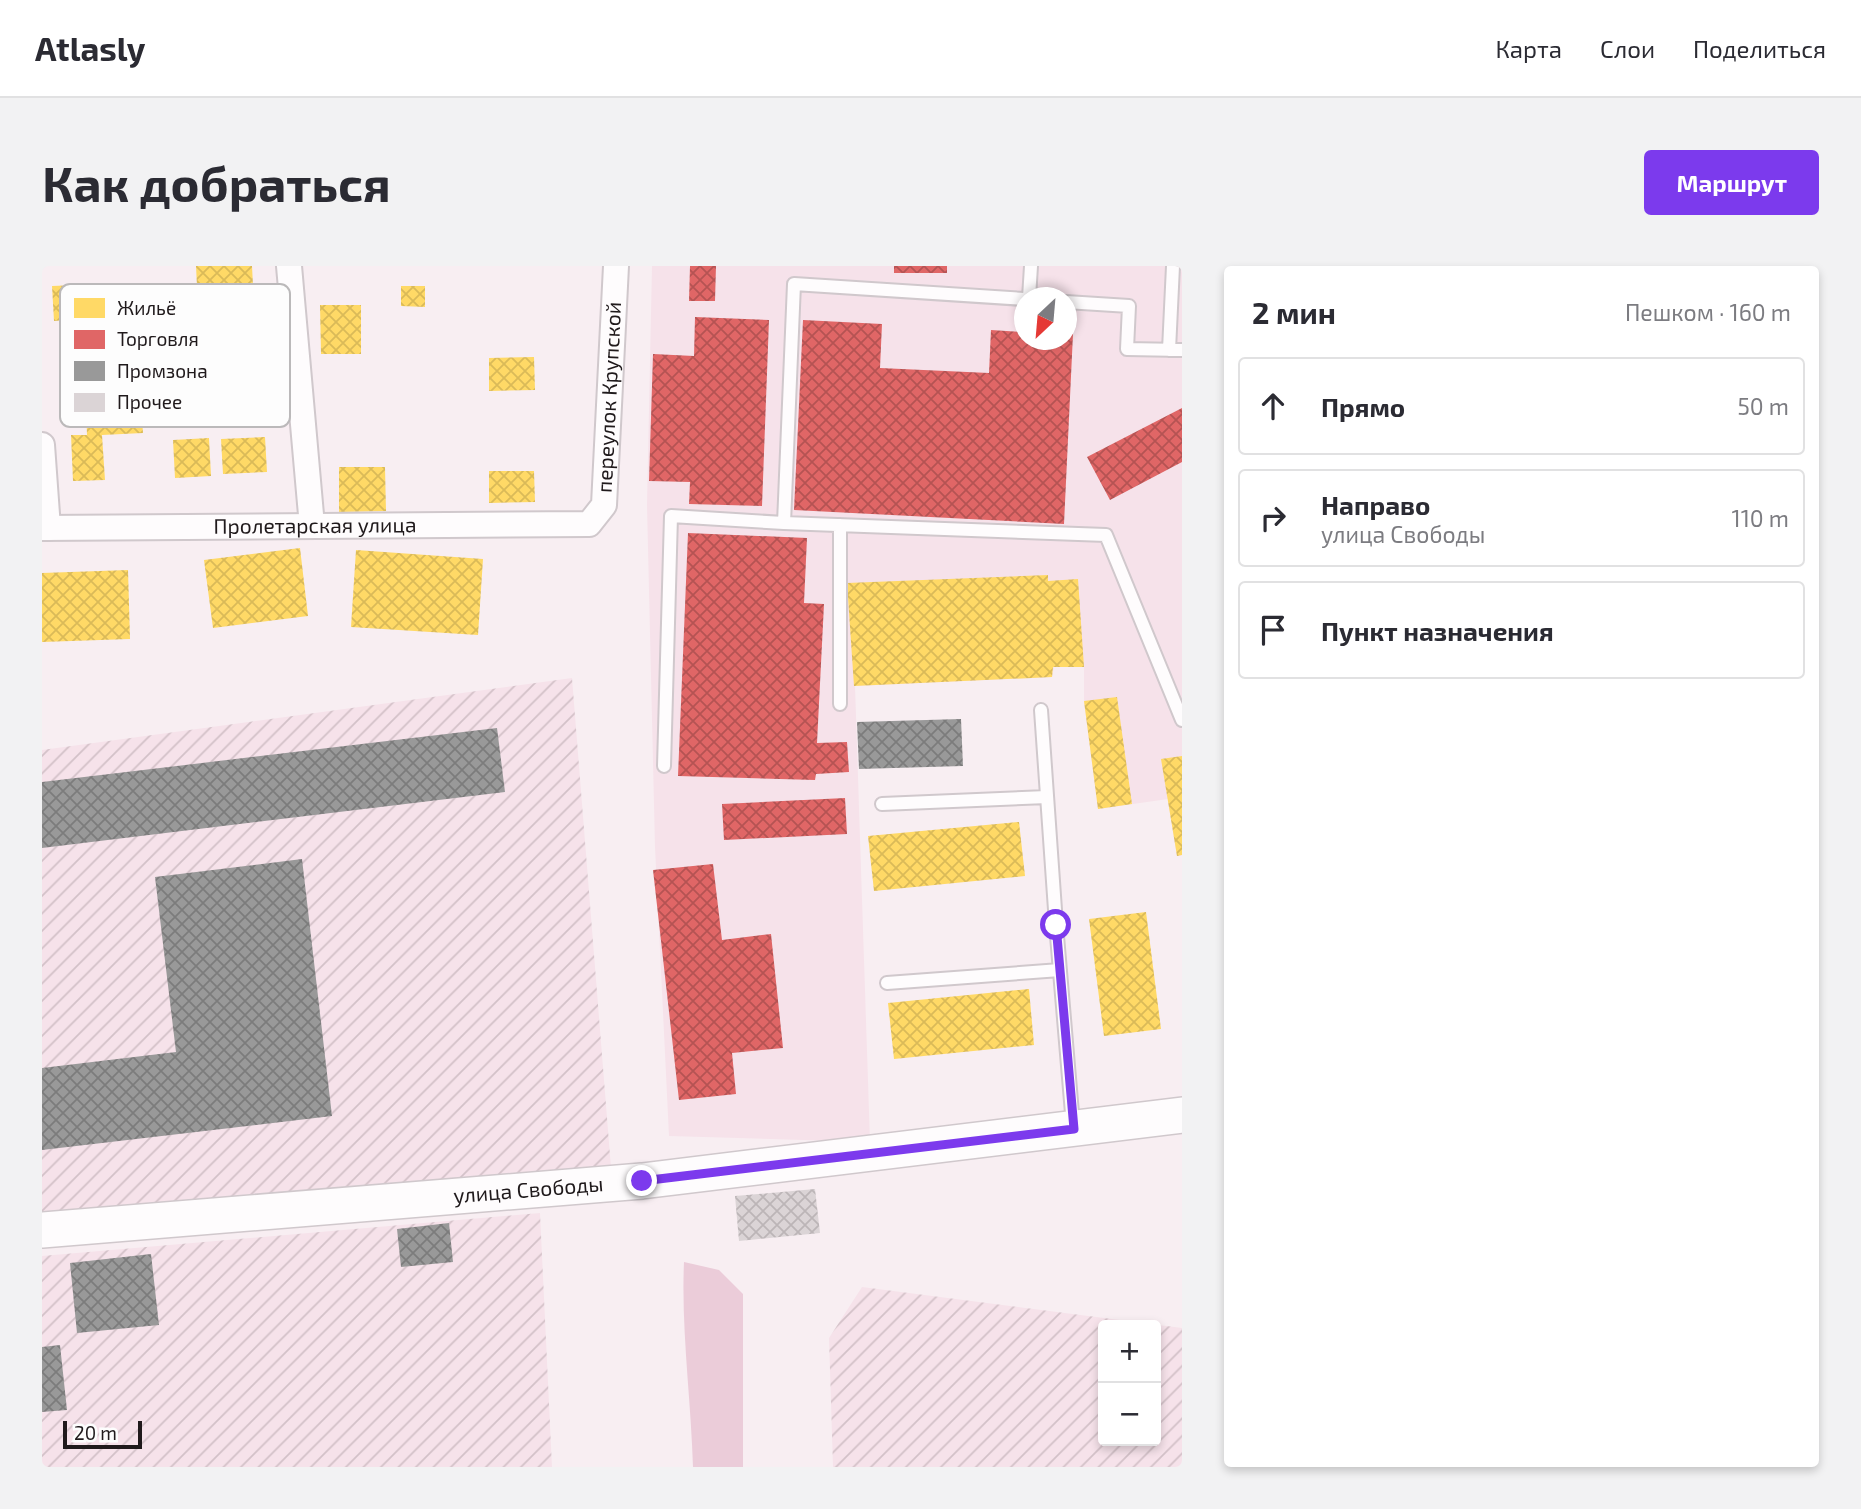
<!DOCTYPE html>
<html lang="ru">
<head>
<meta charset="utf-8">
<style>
	body { margin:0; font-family:"Exo 2",sans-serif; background:#f2f2f3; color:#2b2b33 }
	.controls { position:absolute; right:21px; bottom:21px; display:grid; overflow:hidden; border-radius:7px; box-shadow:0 4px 10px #0003 }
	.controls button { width:63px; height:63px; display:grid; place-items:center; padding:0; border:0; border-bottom:2px solid #e1e1e2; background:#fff; color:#2b2b33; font:35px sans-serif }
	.compass { position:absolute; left:972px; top:21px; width:63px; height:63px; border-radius:50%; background:#fff; box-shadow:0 4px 10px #0003; rotate:206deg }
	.scale { position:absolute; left:21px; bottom:18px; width:79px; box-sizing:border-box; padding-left:7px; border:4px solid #201a1c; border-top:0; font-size:19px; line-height:24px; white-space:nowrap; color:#201a1c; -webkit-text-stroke:5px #fdfdfd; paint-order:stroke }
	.stop { position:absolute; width:21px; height:21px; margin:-16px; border:5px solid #7c3aed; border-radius:50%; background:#fff }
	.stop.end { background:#7c3aed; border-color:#fff; box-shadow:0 2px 7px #0008 }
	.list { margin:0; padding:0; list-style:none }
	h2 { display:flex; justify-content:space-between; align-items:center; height:91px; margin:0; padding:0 28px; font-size:30px }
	h2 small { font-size:23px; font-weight:400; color:#7c7c81 }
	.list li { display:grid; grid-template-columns:46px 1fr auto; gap:21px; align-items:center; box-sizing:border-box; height:98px; margin:0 14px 14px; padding:0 14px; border:2px solid #e1e1e2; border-radius:7px }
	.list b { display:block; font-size:26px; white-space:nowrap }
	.list p { margin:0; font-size:23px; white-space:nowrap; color:#7c7c81 }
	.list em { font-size:23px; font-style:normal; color:#7c7c81 }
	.icon { flex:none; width:38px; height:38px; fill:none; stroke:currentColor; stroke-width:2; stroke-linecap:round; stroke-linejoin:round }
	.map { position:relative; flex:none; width:1140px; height:1201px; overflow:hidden; border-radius:7px }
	header { display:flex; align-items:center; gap:42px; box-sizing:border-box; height:98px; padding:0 35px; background:#fff; border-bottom:2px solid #e1e1e2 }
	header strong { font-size:33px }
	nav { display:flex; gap:38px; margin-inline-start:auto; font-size:24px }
	.intro { display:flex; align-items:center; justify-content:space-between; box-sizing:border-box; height:168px; padding:0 42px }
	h1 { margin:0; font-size:49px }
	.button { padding:18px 32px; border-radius:7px; background:#7c3aed; color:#fff; font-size:24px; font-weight:700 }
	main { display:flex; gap:42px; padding:0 42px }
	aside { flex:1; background:#fff; border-radius:7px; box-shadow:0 4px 10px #0003 }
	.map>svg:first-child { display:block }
	.built { fill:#f6e2ea; fill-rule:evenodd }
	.industrial { fill:url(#industrial-furrows); fill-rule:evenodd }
	.grass { fill:#ebccd9 }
	.homes { fill:url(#homes-cross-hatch) }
	.shops { fill:url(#shops-cross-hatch) }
	.industry { fill:url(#industry-cross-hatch) }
	.building { fill:url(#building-cross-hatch) }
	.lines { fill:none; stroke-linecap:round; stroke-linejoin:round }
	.service-casing { stroke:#d0c8cc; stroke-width:16 }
	.minor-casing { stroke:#d0c8cc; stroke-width:28 }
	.secondary-casing { stroke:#d0c8cc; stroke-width:38 }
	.service { stroke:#fefcfd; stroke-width:12 }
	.minor { stroke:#fefcfd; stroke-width:24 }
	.secondary { stroke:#fefcfd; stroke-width:35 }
	.route { stroke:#7c3aed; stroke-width:9 }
	.labels { text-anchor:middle; stroke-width:7; stroke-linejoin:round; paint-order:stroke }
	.street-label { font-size:21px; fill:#201a1c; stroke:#fdfdfd }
	.key { fill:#fdfdfd; stroke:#bbb9ba; stroke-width:2 }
	.key-label { font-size:19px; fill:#201a1c }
</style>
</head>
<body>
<header>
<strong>Atlasly</strong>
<nav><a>Карта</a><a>Слои</a><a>Поделиться</a></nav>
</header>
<div class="intro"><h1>Как добраться</h1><a class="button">Маршрут</a></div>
<main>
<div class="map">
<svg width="1140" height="1201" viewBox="0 0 1140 1201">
	<defs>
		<pattern id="industrial-furrows" width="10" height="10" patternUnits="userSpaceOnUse" patternTransform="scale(1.75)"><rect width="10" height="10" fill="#f6e2ea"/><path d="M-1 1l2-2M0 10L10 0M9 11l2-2" fill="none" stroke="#d3c1c8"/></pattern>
		<pattern id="homes-cross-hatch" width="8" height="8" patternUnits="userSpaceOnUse" patternTransform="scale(1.75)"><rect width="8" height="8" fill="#ffd966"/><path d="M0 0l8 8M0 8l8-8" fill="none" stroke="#daba58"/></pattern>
		<pattern id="shops-cross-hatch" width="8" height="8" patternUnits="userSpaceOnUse" patternTransform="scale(1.75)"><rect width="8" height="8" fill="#e06666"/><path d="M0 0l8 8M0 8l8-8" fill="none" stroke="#b55353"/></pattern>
		<pattern id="industry-cross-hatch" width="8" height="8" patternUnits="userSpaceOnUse" patternTransform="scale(1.75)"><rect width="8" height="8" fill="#999"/><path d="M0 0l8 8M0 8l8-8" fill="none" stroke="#7c7c7c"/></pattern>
		<pattern id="building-cross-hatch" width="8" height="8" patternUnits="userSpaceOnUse" patternTransform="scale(1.75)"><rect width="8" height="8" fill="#dbd4d6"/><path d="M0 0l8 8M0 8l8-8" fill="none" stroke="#bcb5b7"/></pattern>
	</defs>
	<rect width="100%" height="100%" fill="#f8eef2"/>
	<path class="built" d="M610,0H1140V589L1135,590L1126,533L1056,543L1042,435V401H1012L1010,411L813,420L828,876L627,870L613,581L605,239ZM982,32H1024V74H982Z"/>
	<path class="industrial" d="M530,412L569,902L0,949V484Z
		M498,947L510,1201H0V990Z
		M820,1021L1140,1062V1201H791L787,1072ZM1114,1059V1175H1061V1059Z"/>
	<path class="grass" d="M642,996L677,1004L701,1028V1201H651C649,1133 639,1063 642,996Z"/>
	<path class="homes" d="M154,0H210L212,39L156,42Z
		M36,19L38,53L12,55L10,20Z
		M359,20H383V41L359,40Z
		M278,39H319V88H279Z
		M492,91L493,124L447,125V92Z
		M62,125L63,141L99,139L101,167L60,169L63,214L31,215L29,169H45L44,142H47L46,126Z
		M223,171L225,206L181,208L179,173Z
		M167,172L169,210L133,212L131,174Z
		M297,201H343L344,245L297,246Z
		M447,205H492L493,236L447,237Z
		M258,282L266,350L171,362L162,294Z
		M314,284L441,293L436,369L309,361Z
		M86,304L88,373L0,376V307Z
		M1006,309V315L1036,313L1042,401H1011L1010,411L812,420L805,317Z
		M1075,431L1090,538L1056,543L1042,435Z
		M1140,490V589L1135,590L1119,493Z
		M977,556L983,610L832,625L826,570Z
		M1104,646L1119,763L1062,770L1047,653Z
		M987,723L992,779L852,793L846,737Z"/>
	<path class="shops" d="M648,0H674L673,35H647Z
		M852,0H905V7H852Z
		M653,51L727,54L720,240L647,238L648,216L607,215L611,88L652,90Z
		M761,54L840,58L838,102L947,107L949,64L982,66V74H1024V68H1031L1022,258L752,244Z
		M1140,142V196L1068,234L1045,191Z
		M646,267L765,272L762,337L782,338L775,477L805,476L807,506L774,508L773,514L636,510Z
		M803,532L805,568L682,574L680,538Z
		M671,598L680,674L729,668L741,782L690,787L694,828L637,834L611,604Z"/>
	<path class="industry" d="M919,453L921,500L817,503L815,456Z
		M455,462L463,526L0,582V516Z
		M260,593L290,850L0,884V802L134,786L113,611Z
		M407,957L411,996L359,1001L355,963Z
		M109,988L117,1059L35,1067L28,997Z
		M18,1079L25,1144L0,1146V1081Z"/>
	<path class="building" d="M773,923L778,967L697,975L693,930Z"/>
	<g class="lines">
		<g class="service-casing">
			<path id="service" d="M987,32L989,0
				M1024,36L1087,40L1085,83L1140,84
				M1127,84L1131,0
				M742,257L752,18L982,33
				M798,259V438
				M999,444L1014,658L1031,859
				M622,500L629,250L742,257L1064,269L1140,454
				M840,538L1005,531
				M845,717L1018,704"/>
		</g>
		<g class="minor-casing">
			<g id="minor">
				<path d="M247,0L270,260"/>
				<path d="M0,179L6,262"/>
				<path id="s1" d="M0,262L547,258L562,239L574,0"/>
			</g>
		</g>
		<g class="secondary-casing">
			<g id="secondary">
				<path id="s2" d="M0,964L600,915L1140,849"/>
			</g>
		</g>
		<use href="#service" class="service"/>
		<use href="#minor" class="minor"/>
		<use href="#secondary" class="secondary"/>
	</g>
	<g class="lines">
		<path class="route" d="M600,915L1032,863L1014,659"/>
	</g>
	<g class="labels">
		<g class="street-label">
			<text dy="7" stroke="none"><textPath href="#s1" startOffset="679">переулок Крупской</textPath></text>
			<text dy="7" stroke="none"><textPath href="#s1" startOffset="273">Пролетарская улица</textPath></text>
			<text dy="7" stroke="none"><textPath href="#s2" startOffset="488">улица Свободы</textPath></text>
		</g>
	</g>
	<rect x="18" y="18" width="230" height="143" rx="10" class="key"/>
	<rect x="32" y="32" width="31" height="20" fill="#ffd966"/>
	<rect x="32" y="64" width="31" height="19" fill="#e06666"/>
	<rect x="32" y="95" width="31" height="20" fill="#999"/>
	<rect x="32" y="127" width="31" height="19" fill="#dbd4d6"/>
	<g class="key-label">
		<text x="75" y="49">Жильё</text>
		<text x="75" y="80">Торговля</text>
		<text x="75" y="112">Промзона</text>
		<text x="75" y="143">Прочее</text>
	</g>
</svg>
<div class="controls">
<button>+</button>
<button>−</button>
</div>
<svg class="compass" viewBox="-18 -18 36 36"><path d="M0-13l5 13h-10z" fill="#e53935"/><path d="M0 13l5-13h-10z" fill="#7c7c81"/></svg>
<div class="scale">20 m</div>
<div class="stop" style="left:1014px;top:659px"></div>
<div class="stop end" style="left:600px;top:915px"></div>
</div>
<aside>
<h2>2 мин<small>Пешком · 160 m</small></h2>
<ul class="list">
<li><svg class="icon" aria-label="ahead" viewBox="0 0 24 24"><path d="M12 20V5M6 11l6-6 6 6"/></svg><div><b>Прямо</b></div><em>50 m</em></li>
<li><svg class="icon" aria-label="right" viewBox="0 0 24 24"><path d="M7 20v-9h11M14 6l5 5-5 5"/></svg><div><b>Направо</b><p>улица Свободы</p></div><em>110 m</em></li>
<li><svg class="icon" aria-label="arrive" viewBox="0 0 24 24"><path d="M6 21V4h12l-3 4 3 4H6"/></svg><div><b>Пункт назначения</b></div></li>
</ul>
</aside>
</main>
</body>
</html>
